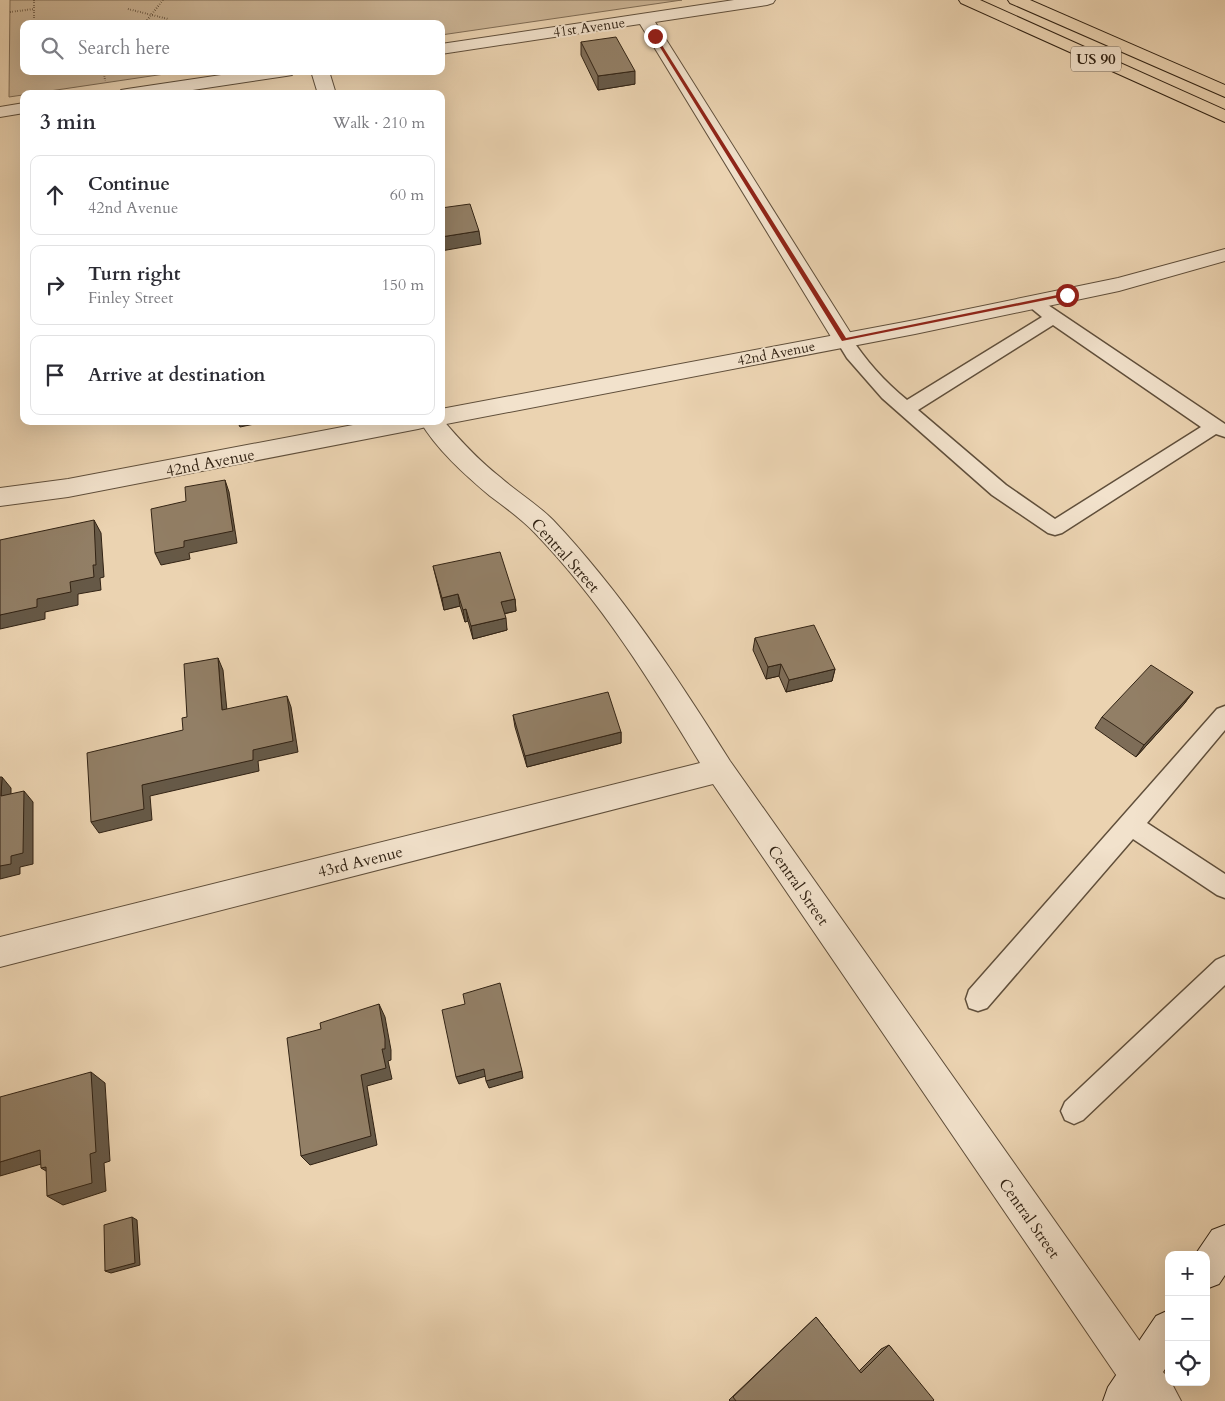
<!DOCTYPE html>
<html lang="en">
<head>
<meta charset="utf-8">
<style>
	body { margin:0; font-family:Cardo,serif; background:#f2f2f3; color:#2b2b33 }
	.controls { position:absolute; right:15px; bottom:15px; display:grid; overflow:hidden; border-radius:10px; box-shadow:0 5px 20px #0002 }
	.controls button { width:45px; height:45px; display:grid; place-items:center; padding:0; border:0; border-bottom:1px solid #e1e1e2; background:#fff; color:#2b2b33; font:25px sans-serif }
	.stop { position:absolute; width:15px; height:15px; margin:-11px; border:4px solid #8f2418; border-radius:50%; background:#fff }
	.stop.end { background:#8f2418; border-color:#fff; box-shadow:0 1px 5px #0008 }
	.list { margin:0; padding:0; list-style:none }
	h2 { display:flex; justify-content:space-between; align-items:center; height:65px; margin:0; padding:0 20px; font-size:21px }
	h2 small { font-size:16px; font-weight:400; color:#7c7c81 }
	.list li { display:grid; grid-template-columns:32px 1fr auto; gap:15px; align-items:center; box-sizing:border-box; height:80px; margin:0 10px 10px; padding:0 10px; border:1px solid #e1e1e2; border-radius:10px }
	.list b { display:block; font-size:19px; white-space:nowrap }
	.list p { margin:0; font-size:16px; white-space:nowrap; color:#7c7c81 }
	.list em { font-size:16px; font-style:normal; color:#7c7c81 }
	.icon { flex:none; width:28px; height:28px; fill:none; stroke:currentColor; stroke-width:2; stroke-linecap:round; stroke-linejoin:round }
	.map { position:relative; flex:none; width:1225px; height:1401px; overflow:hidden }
	.search { position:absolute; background:#fff; box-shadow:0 5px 20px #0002; left:20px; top:20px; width:425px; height:55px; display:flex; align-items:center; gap:12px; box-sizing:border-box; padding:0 18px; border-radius:10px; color:#7c7c81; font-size:19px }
	.panel { position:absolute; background:#fff; box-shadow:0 5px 20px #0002; left:20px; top:90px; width:425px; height:335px; border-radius:10px }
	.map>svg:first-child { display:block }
	.green { fill:#ccb596; stroke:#7f6c55 }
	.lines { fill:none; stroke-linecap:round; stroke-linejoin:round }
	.service-casing { stroke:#604f3b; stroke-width:3 }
	.minor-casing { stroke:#604f3b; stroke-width:2 }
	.tertiary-casing { stroke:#604f3b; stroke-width:2 }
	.secondary-casing { stroke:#322314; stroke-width:2 }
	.primary-casing { stroke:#322314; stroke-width:2 }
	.path { stroke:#322314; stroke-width:2; stroke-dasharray:0.5 2; stroke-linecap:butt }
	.service { fill:#f2e2cc; fill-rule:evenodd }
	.minor { fill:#f2e2cc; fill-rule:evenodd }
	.tertiary { fill:#f2e2cc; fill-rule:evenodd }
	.secondary { fill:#f2e2cc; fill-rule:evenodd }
	.primary { fill:#ebd3b1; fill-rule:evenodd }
	.wall { fill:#7e6d58; stroke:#322314 }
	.shaded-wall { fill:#665947; stroke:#322314 }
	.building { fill:#927f66; stroke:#322314 }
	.route { fill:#8f2418 }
	.labels { text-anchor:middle; stroke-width:4; stroke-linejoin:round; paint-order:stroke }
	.far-street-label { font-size:14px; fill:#322314; stroke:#f2e2cc }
	.shield { fill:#f2e2cc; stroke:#6c5c4b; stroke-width:1 }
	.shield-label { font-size:15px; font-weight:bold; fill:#322314 }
	.street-label { font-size:16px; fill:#322314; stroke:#f2e2cc }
</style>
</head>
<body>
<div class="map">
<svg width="1225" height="1401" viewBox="0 0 1225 1401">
	<rect width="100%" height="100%" fill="#ebd3b1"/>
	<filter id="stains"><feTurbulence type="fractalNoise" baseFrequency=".004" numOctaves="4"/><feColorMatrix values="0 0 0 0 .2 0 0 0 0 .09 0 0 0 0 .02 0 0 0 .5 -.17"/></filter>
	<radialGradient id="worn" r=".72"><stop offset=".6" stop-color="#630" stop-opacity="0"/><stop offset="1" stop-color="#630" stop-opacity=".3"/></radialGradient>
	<path class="green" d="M10,0H682L441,35V24H24V71H185L9,97Z"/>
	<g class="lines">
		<g class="service-casing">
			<path id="service" d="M1033,298L1039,299L1225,424V437L1216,434L1062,533L1055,535L1048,533L992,495L882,398L847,358L836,340L838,336L844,334L850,336C865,360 885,382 907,400L1042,317L1025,303L1027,299ZM1053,325L1201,427L1055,519L1006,485L918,410Z
				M1225,706V730L1147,823L1225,874V898L1217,895L1133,839L987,1008L978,1011L969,1008L966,999L969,990L1217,709Z
				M1225,956V985L1083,1120L1074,1124L1065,1120L1061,1111L1065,1102L1216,960Z"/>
		</g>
		<g class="minor-casing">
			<path id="minor" d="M734,0H775L773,3L767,5L655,22L855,340L852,345L844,347L836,345L640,24L441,54V44Z
				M248,71H295L292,75L286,76L166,94H118L121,90L127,89Z
				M311,71H329L336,94H318Z
				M24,103V113L0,117V107Z
				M441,418C459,439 478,460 500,477C517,492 537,504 553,520C622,593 677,677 730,761L1153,1360L1169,1379V1382H1171L1181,1401H1137L1125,1388L713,784L0,967V937L700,763C651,682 600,600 534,532C520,518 505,507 490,496C465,475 436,449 420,421H441Z"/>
		</g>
		<g class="tertiary-casing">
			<path id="tertiary" d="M1225,249V261L1119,291L915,334L441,425L432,421H441V409L915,320L1118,278Z
				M374,421H429L426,427L418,429L68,497L0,506V488L68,479Z"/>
		</g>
		<g class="secondary-casing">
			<path id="secondary" d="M1225,1225V1275L1219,1284L1206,1289V1255H1195L1212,1230Z
				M1169,1310V1363L1144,1401H1103L1108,1387L1156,1316Z"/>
		</g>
		<g class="primary-casing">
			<path id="primary" d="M959,0H980L1225,110V122L961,3Z
				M1008,0H1030L1225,85V97L1010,3Z"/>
		</g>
		<path class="path" d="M34,0V24
			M128,9L168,19
			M10,12L34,9
			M144,24L163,0
			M104,71L105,81"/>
		<use href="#service" class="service"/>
		<use href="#minor" class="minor"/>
		<use href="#tertiary" class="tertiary"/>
		<use href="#secondary" class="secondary"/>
		<use href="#primary" class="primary"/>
	</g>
	<path class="wall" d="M581,42L635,84L598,90L581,55Z
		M433,566L515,599L516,611L504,614L507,630L473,639L468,621L465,622L460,606L444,610Z
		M755,638L835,669L832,681L786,692L779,676L766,679L753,650Z
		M1193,692L1184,704L1136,757L1095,728L1102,717Z
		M513,715L621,732V743L527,767L515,727Z
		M816,1317L859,1371L881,1349L889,1345L933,1401H730L729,1400Z"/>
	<path class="shaded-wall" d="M635,71V84L598,90V76Z
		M479,231L481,244L441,251V237Z
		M237,421H269L240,427Z
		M225,480L229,492L237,543L189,553L190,559L161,565L155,553L184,541Z
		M94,520L101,533L104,577L100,578L101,590L78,594V605L45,612V619L0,629V615L37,599L70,582L93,565Z
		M458,594L460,606L444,610L442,598Z
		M515,599L516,611L502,614L501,602Z
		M466,609L468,621L465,622L463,610Z
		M506,618L507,630L473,639L471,626Z
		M218,658L223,670L228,721L222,710Z
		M781,664L779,676L766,679L768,667Z
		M835,669L832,681L786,692L789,680Z
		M1193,692L1184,704L1136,757L1144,745Z
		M287,696L291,707L298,752L258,761L259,771L150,796L152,820L99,833L91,822L142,785L253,750Z
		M621,732V743L527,767L525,756Z
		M2,777L11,788V807L1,796Z
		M24,791L33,802V864L20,867V874L0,879V866L11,856Z
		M379,1004L385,1017L391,1050V1060L388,1061L392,1079L367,1086L377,1145L310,1165L301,1156L361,1075Z
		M484,1069L486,1076L459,1084L456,1077Z
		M522,1071L523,1078L489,1088L486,1081Z
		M91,1072L105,1083L110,1161L104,1163L106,1191L63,1205L47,1196L90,1154Z
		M40,1150L55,1160L0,1176V1162Z
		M46,1167L56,1177L41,1168Z
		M132,1217L137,1220L140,1265L111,1273L105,1271Z"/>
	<path class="building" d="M616,37L635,71L598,76L581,42Z
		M470,204L479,231L441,237V208Z
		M225,480L233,531L184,541V547L155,553L151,509L186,501L185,487Z
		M94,520L96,565H93L94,577L70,582L71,592L37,599V607L0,615V540Z
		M500,552L515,599L501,602L506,618L471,626L466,609L463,610L458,594L442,598L433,566Z
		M814,625L835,669L789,680L781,664L768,667L755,638Z
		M218,658L222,710L287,696L293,741L253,750V760L142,785L144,809L91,822L87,753L183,730L182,718L187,717L184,664Z
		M1151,665L1193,692L1144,745L1102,717Z
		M608,692L621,732L525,756L513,715Z
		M0,777H2L1,796L24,791L23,853L11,856V864L0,866Z
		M500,983L522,1071L486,1081L484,1069L456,1077L442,1010L465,1004L463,994Z
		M379,1004L385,1039V1049H382L386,1068L361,1075L371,1136L301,1156L287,1038L321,1029L320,1023Z
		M91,1072L96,1152L90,1154L92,1183L47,1196L46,1167L41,1168L40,1150L0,1162V1097Z
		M132,1217L135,1263L105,1271L104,1225Z
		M816,1317L861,1373L889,1345L934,1400L933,1401H736L733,1397Z"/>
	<path class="route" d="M655,34L846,338L1067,293L1070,295L842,341L653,36Z"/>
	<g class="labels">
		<g class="far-street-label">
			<text transform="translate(589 27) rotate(-8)" y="5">41st Avenue</text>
			<text transform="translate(776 353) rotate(-11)" y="5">42nd Avenue</text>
		</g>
		<rect class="shield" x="1071" y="46.5" width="50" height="25" rx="4"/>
		<g class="shield-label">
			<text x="1096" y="64">US 90</text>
		</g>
		<g class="street-label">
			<text transform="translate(210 462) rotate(-11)" y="6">42nd Avenue</text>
			<text transform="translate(566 555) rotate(48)" y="6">Central Street</text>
			<text transform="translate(360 861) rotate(-14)" y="6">43rd Avenue</text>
			<text transform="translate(799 885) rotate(55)" y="6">Central Street</text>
			<text transform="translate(1030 1218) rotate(55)" y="6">Central Street</text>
		</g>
	</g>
	<rect width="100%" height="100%" filter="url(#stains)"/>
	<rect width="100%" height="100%" fill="url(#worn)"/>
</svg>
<div class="controls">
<button>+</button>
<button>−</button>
<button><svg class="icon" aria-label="locate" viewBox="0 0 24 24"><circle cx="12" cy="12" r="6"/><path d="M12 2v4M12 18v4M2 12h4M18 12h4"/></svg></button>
</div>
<div class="stop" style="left:1067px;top:295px"></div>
<div class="stop end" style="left:655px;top:36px"></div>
<div class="search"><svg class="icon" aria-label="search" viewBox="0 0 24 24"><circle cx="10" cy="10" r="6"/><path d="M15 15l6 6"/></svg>Search here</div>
<section class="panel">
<h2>3 min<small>Walk · 210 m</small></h2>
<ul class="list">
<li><svg class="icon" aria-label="ahead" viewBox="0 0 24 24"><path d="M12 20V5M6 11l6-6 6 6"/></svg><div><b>Continue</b><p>42nd Avenue</p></div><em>60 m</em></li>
<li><svg class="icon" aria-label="right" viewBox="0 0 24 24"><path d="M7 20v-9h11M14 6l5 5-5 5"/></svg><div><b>Turn right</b><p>Finley Street</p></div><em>150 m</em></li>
<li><svg class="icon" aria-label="arrive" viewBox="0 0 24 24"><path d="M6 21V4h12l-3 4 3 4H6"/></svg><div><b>Arrive at destination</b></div></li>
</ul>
</section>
</div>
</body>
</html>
